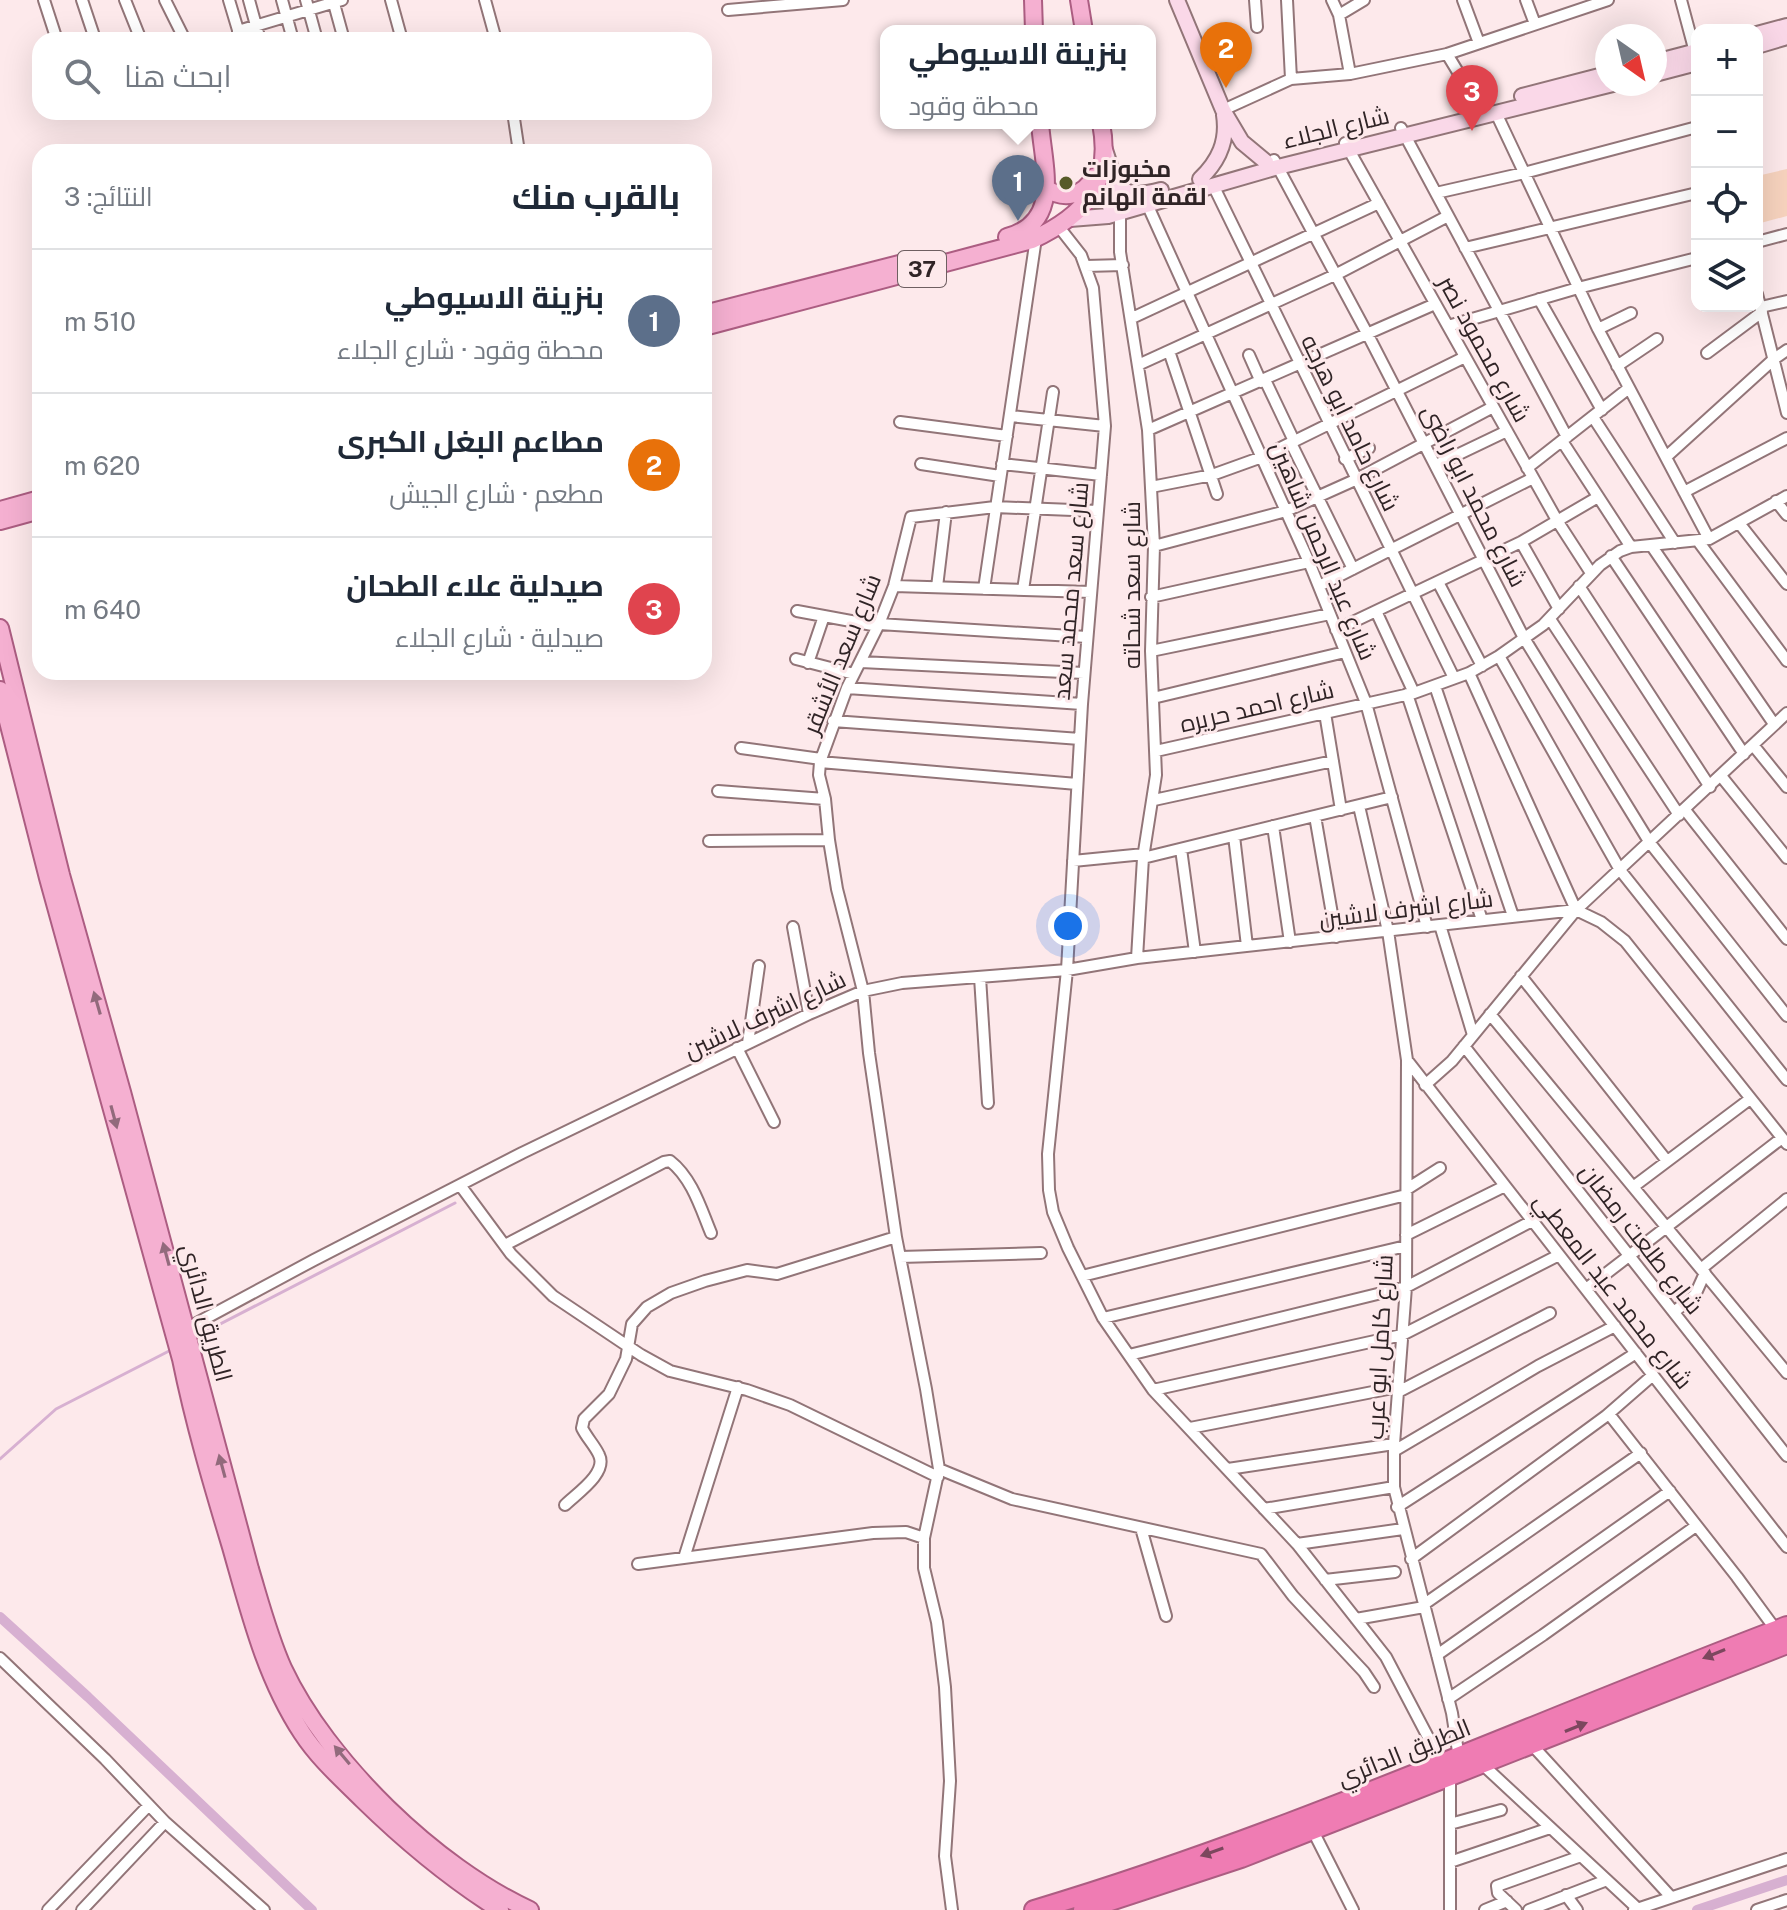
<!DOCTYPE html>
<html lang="ar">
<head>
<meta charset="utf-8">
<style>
	body { margin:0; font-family:"Public Sans",Cairo,sans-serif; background:#f6f6f7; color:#1f2937; direction:rtl }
	.controls { position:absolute; right:24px; top:24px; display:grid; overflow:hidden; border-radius:16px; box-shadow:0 8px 32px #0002 }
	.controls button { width:72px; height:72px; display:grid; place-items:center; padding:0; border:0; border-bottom:2px solid #e0e1e3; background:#fff; color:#1f2937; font:40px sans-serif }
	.compass { position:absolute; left:1595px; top:24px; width:72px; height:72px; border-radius:50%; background:#fff; box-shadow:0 8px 32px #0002; rotate:146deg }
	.you { position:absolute; left:1068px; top:926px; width:28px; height:28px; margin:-20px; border:6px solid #fff; border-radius:50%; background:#1a73e8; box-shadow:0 0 0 12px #1a73e833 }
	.badge { display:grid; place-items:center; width:52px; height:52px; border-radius:50%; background:#575a28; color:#fff; font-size:26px; font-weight:700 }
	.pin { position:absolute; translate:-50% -66px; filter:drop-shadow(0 2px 4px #0008) }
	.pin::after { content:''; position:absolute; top:42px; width:28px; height:24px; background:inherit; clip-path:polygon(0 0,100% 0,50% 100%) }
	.popup { position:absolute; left:880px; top:25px; width:276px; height:104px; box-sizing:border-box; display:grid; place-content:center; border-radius:16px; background:#fff; filter:drop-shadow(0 2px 6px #0005); font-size:26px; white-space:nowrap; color:#747a83 }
	.popup b { font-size:30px; color:#1f2937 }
	.popup::after { content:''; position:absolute; left:50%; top:100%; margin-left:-16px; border:16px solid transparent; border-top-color:#fff }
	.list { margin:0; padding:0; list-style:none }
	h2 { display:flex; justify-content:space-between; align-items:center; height:104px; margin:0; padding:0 32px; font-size:34px }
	h2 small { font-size:26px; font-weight:400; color:#747a83 }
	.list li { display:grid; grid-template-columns:52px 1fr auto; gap:24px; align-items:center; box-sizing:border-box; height:144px; padding:0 32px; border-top:2px solid #e0e1e3 }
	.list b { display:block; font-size:30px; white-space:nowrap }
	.list p { margin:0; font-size:26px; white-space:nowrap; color:#747a83 }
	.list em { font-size:26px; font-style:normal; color:#747a83 }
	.icon { flex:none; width:44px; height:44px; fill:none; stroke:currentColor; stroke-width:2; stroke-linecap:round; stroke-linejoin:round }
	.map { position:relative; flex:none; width:1787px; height:1910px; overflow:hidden; direction:ltr }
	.search { position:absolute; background:#fff; box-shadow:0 8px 32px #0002; left:32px; top:32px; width:680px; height:88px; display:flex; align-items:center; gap:20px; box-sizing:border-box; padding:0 28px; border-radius:24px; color:#747a83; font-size:30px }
	.panel { position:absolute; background:#fff; box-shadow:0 8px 32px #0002; left:32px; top:144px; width:680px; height:536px; border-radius:24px; direction:rtl }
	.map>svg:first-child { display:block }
	.pitch { fill:#f7d3be }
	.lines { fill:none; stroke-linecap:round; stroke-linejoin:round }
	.stream { stroke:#d7b0d1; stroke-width:3 }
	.canal { stroke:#d7b0d1; stroke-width:10 }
	.street-casing { stroke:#927578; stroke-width:14 }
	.secondary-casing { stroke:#927578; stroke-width:18 }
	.primary-casing { stroke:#ac5d82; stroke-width:20 }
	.highway-casing { stroke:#ac5d82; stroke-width:22 }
	.street { stroke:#fff; stroke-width:10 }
	.secondary { stroke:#fad8e8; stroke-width:14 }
	.primary { stroke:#f5b0d1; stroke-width:16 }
	.highway { stroke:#ef7cb3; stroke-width:18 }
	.oneway { fill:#926a7c }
	.oneway2 { fill:#7c475e }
	.poi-dot { fill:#575a28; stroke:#fde9eb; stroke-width:3 }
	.labels { text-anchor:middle; stroke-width:6; stroke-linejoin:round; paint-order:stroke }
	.shield { fill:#fde9eb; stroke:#6e5f61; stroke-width:2 }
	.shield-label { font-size:22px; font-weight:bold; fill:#302426 }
	.street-label { font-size:24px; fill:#302426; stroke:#fde9eb }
	.poi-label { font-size:24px; font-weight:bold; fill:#302426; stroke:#fde9eb; text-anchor:start }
</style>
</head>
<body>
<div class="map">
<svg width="1787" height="1910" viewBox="0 0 1787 1910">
	<rect width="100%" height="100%" fill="#fde9eb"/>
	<path class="pitch" d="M1787,169V216L1757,224V176Z"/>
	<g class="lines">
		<path class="stream" d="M195,1337L455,1203
			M0,1459L56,1409L171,1350"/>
		<path class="canal" d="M0,1617L88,1697L312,1910
			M1697,1910L1787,1880"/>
		<g class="street-casing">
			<path id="street" d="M44,0L55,34
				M82,0L95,39
				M125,0L141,40
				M165,0L185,40
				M229,0L241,40
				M249,0L260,40
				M282,0L293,40
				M306,0L317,40
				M333,0L344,40
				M391,0L402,40
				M485,0L496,40
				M1255,0L1257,27
				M1287,0L1291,79
				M1332,0L1339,15
				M1463,0L1479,43
				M1526,0L1535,24
				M1681,0L1696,56
				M728,10L843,0
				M238,31L342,0
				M1447,54L1484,115
				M1350,74L1339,15L1364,0
				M1223,110L1291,79L1350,74L1447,54L1608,0
				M513,112L519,152
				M1496,113L1598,329L1709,539
				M1401,128L1567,437
				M1345,143L1558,522L1591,573
				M1274,160L1368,335L1524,638L1650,843L1787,1016
				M1213,185L1454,678
				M1436,193L1524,173L1697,127
				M1147,204L1309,562L1366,703L1427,927
				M1120,212V252L1148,430L1154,546L1151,651L1156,775L1143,858L1137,958
				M1059,227L1081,255L1093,288L1105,426L1082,704L1067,970L1048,1154L1049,1190L1053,1212L1068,1248L1103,1318L1153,1390L1297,1544L1386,1657L1429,1739L1438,1767
				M1757,242L1787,234
				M1465,248L1697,193
				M1086,266L1123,265
				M1757,294L1787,413
				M1539,299L1602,410
				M1761,307L1787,301
				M1132,318L1379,203
				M1448,326L1578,288L1697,258
				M1598,329L1631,313
				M1169,351L1217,494
				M1707,353L1762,312
				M1249,355L1261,382
				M1138,365L1337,274L1448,216
				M1617,366L1657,339
				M1265,380L1294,441
				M1010,416L1105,426
				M1593,417L1675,543
				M900,422L1007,436
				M1148,430L1435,304
				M1562,441L1631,547
				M1291,443L1353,569
				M1666,457L1774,359L1787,350
				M1345,459L1369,448
				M921,464L1000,476
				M1002,464L1101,475
				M1436,465L1507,431
				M1527,468L1629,388
				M1151,487L1212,475L1262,457L1465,357
				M1684,492L1787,438
				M1776,501L1787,515
				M1739,523L1787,584
				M1698,541L1787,661
				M1521,542L1559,609
				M1651,545L1774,724
				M1154,546L1286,511L1355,480L1493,407
				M1611,556L1744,754
				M1438,582L1482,666
				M894,586L1091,592
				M1319,586L1533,478
				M1579,586L1710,787
				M937,587L946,512
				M984,589L1036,238
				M1023,590L1053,392
				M1151,597L1309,562
				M797,611L878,626
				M1376,611L1414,693
				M1550,619L1679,815
				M879,624L1087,637
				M1336,630L1521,542L1598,497
				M1151,651L1330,614
				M1499,656L1620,870L1787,1080
				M796,659L854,674
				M861,662L1084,673
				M808,663L824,616
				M1469,673L1576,910
				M1435,686L1513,916
				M847,688L1082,704
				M1407,694L1482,920
				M1153,698L1345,652
				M1325,713L1341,810
				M833,721L1080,739
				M1753,745L1787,787
				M741,748L821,759
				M1156,751L1414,693L1469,673L1499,656L1543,625L1600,565L1620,551L1631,547L1709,539L1787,496
				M820,762L1077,784
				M1721,776L1787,858
				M718,791L825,799
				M1154,800L1333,761
				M1359,806L1388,931L1407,1060L1406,1287L1394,1444V1487L1452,1713L1459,1758
				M1685,810L1787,939
				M1315,816L1336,937
				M1273,826L1290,942
				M1234,836L1247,946
				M709,841L829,840
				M1181,849L1195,952
				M1143,858L1392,797
				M1073,861L1144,854
				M1440,925L1473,1035
				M793,927L809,1014
				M1521,976L1667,1161
				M980,977L988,1103
				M1490,1014L1787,1373
				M748,1043L759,966
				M1464,1046L1787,1456
				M737,1048L774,1122
				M1407,1060L1787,1547
				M1425,1085L1452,1061L1576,910L1787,713
				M460,1185L511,1254L553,1296L641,1355L670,1371L747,1390L790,1405L938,1477
				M1633,1187L1750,1099
				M1407,1189L1440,1168
				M1406,1235L1505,1186
				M505,1245L664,1162L670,1161C692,1178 701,1209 711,1233
				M900,1257L1041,1253
				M1701,1269L1787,1199
				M1082,1276L1406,1195
				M1586,1289L1782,1138
				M1674,1312L1695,1295L1705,1273
				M1103,1318L1406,1246
				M182,1331L314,1260L522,1153L809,1014L863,991L902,983L1067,970L1137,958L1576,910L1601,922L1625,941L1787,1144
				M1129,1355L1406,1287L1532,1221
				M1153,1390L1402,1335L1559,1255
				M1398,1392L1550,1313
				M1609,1414L1737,1577L1776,1630
				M1190,1428L1398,1387
				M1394,1451L1538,1366L1615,1326
				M939,1469L1012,1499L1261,1554L1293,1596L1364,1672L1374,1687
				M1228,1469L1394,1444
				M565,1505C576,1494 608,1473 599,1455C595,1446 587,1438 582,1428L584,1419L609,1394L626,1359L632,1324L647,1307L671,1293L705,1281L747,1270L777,1274L896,1237
				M1397,1507L1636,1353
				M1264,1509L1394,1487
				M1141,1528L1166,1616
				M1297,1544L1403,1529
				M684,1558L738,1387
				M1411,1559L1606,1416L1653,1375
				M638,1564L873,1533L906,1532L924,1538
				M1325,1580L1395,1572
				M1423,1605L1641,1453
				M1356,1619L1424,1607
				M1437,1655L1670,1491
				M0,1658L105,1759L165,1822L264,1910
				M1448,1699L1543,1635L1696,1526
				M1532,1745L1671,1897
				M1482,1764L1638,1909
				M1450,1824L1501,1810
				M1311,1827L1353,1910
				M1450,1862L1550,1828
				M1566,1895L1577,1910
				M48,1910L149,1805
				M82,1910L165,1822
				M952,1910L945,1856L950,1781L945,1687L937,1622L924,1568V1538L939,1469L926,1389L896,1237L869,1053L863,991L837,889L829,840L825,799L819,775L820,762L847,688L879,624L894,586L911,517L995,507L1098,511
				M1450,1910V1776
				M1485,1910L1507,1901
				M1516,1910L1498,1893L1497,1886L1581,1856
				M1529,1910L1607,1880
				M1634,1910L1787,1859
				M1757,1910L1787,1900"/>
		</g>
		<g class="secondary-casing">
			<path id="secondary" d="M1177,0L1223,110L1242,142L1266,162
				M1757,34L1787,26
				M1757,46L1787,37
				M1655,62L1697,51
				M1655,74L1697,63
				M1522,96L1607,74
				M1104,147C1117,185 1117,202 1161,190
				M1200,179C1219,161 1228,141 1224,115
				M1115,213C1105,203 1106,191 1117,183
				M1070,219L1108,216L1278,167L1613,84"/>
		</g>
		<g class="primary-casing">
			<path id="primary" d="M1033,0L1034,31
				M1079,0L1084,31
				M1046,188C1064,201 1083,196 1094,177
				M1007,237C1063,222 1043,166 1040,123
				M704,314L907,262
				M704,327L1032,240C1085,215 1113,184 1101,123
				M0,510L40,499
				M0,521L40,510
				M0,628L61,875L122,1092L250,1569C260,1602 269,1637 283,1668C327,1762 436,1867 530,1910
				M0,690L48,878L181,1359C194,1423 212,1484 231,1547C249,1610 265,1677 302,1733C319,1759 342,1779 363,1800C406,1842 449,1878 500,1910"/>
		</g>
		<g class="highway-casing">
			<path id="highway" d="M1034,1910C1292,1833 1536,1721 1787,1626
				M1083,1910L1241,1858L1787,1644"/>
		</g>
		<use href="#street" class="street"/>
		<use href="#secondary" class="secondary"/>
		<use href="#primary" class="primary"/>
		<use href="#highway" class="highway"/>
	</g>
	<defs><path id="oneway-solid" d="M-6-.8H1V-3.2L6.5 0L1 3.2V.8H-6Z" transform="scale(2)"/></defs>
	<g class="oneway">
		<use href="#oneway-solid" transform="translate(97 1003) rotate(-106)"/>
		<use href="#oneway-solid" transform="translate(114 1117) rotate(75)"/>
		<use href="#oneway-solid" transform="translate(166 1254) rotate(-105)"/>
		<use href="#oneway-solid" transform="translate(222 1466) rotate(-105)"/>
		<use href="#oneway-solid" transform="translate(342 1755) rotate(-130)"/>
	</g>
	<g class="oneway2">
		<use href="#oneway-solid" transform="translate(1714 1654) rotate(158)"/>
		<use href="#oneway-solid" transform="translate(1576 1727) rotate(-22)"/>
		<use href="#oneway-solid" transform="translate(1212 1852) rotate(161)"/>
	</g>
	<circle class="poi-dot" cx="1066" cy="183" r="8"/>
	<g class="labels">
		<rect class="shield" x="898" y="251" width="48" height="36" rx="6"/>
		<g class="shield-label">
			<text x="922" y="277">37</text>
		</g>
		<g class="street-label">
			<text transform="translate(1336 128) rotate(-14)" y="8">شارع الجلاء</text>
			<text transform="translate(1484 349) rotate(61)" y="8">شارع محمود نصر</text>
			<text transform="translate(1350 423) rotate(64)" y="8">شارع حامد ابو هرجه</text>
			<text transform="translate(1474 496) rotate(63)" y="8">شارع محمد ابو راضى</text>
			<text transform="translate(1323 551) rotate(67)" y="8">شارع عبد الرحمن شاهين</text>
			<text transform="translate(1132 585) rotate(-90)" y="8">شارع سعد شحاته</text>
			<text transform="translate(1071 591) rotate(-85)" y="8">شارع سعد محمد سعد</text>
			<text transform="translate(842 654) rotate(-68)" y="8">شارع سعد الأشقر</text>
			<text transform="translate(1257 707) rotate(-13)" y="8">شارع احمد حريره</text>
			<text transform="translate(1406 909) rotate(-7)" y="8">شارع اشرف لاشين</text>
			<text transform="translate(765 1015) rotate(-25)" y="8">شارع اشرف لاشين</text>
			<text transform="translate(1641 1239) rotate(52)" y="8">شارع طلعت رمضان</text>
			<text transform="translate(1613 1291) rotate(52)" y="8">شارع محمد عبد المعطي</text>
			<text transform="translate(206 1313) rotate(75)" y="8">الطريق الدائري</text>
			<text transform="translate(1380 1347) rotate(-87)" y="8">شارع كامل ابو عرب</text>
			<text transform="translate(1404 1753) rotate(-22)" y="8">الطريق الدائري</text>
		</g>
		<g class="poi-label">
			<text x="1082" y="177">مخبوزات<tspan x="1082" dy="28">لقمة الهانم</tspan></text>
		</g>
	</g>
</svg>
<div class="controls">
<button>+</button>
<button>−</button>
<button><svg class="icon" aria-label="locate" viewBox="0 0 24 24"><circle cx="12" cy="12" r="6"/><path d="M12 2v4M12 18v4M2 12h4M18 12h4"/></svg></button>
<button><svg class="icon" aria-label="layers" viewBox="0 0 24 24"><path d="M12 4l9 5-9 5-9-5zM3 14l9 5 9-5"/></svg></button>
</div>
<svg class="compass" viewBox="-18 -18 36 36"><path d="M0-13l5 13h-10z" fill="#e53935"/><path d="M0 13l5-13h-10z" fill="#747a83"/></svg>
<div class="you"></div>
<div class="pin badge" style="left:1018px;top:221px;background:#5c6f8a">1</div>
<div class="popup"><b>بنزينة الاسيوطي</b>محطة وقود</div>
<div class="pin badge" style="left:1226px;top:88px;background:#e8710a">2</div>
<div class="pin badge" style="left:1472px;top:131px;background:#e0444e">3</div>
<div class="search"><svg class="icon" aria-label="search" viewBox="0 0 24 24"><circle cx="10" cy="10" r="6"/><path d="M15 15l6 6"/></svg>ابحث هنا</div>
<section class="panel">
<h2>بالقرب منك<small>النتائج: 3</small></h2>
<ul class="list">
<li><span class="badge" style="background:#5c6f8a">1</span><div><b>بنزينة الاسيوطي</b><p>محطة وقود · شارع الجلاء</p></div><em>510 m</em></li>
<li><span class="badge" style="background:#e8710a">2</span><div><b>مطاعم البغل الكبرى</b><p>مطعم · شارع الجيش</p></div><em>620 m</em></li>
<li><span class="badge" style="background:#e0444e">3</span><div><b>صيدلية علاء الطحان</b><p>صيدلية · شارع الجلاء</p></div><em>640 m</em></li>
</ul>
</section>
</div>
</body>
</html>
